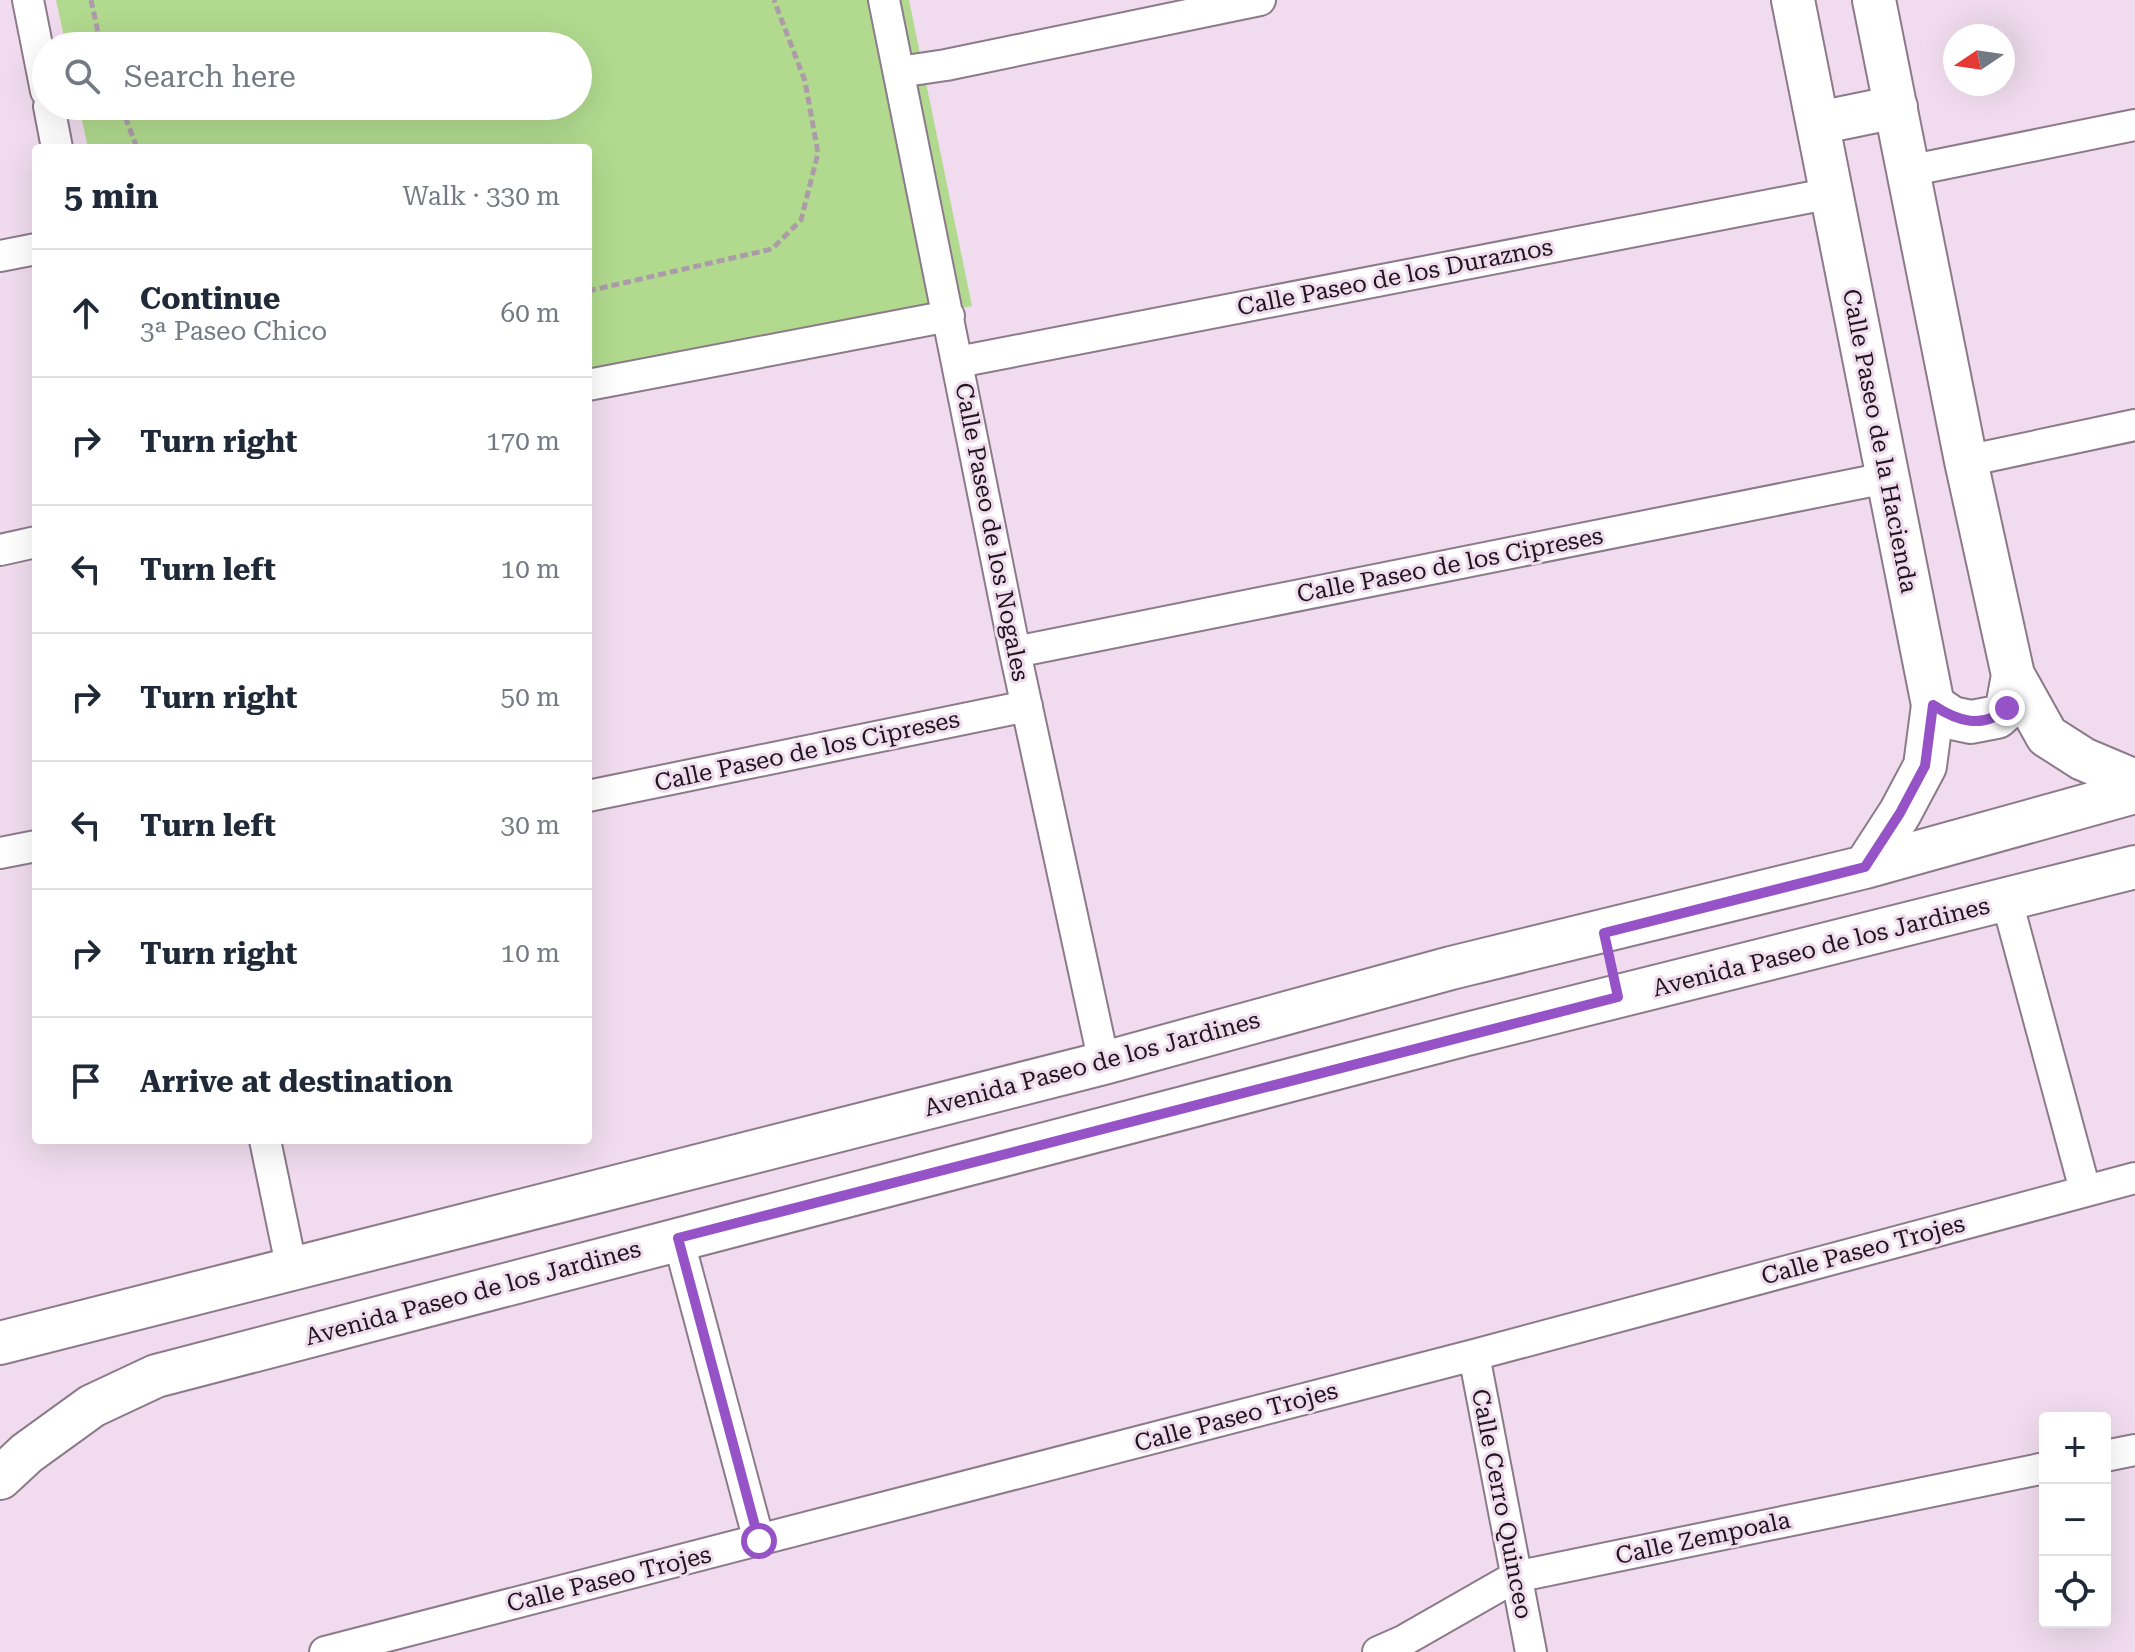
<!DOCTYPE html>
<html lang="en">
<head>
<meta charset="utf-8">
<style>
	body { margin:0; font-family:"Roboto Serif",serif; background:#f6f6f7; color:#1f2937 }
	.controls { position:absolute; right:24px; bottom:24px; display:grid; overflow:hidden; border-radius:8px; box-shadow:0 8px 32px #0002 }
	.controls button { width:72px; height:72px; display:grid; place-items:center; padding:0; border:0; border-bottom:2px solid #e0e1e3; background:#fff; color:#1f2937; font:40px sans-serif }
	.compass { position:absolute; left:1943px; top:24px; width:72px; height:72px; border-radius:50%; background:#fff; box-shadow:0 8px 32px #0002; rotate:257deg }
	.stop { position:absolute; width:24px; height:24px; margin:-18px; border:6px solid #9652c7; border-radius:50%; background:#fff }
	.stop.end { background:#9652c7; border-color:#fff; box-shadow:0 2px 8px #0008 }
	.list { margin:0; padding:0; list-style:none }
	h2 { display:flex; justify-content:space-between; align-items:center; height:104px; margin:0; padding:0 32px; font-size:34px }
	h2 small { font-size:26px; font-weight:400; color:#747a83 }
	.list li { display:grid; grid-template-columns:52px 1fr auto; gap:24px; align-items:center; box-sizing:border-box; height:128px; padding:0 32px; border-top:2px solid #e0e1e3 }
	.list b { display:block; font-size:30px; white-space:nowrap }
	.list p { margin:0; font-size:26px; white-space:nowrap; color:#747a83 }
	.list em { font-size:26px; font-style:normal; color:#747a83 }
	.icon { flex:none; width:44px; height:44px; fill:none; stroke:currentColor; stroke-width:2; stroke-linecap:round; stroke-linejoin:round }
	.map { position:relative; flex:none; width:2135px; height:1652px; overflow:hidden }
	.search { position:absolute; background:#fff; box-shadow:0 8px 32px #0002; left:32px; top:32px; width:560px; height:88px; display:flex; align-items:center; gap:20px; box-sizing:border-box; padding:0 28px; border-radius:44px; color:#747a83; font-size:30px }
	.panel { position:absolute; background:#fff; box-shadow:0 8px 32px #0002; left:32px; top:144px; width:560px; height:1000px; border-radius:8px }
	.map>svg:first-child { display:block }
	.green { fill:#b1da8e }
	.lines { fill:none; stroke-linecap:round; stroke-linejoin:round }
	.street-casing { stroke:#8c7a8b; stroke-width:34 }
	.secondary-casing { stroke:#8c7a8b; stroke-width:46 }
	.path { stroke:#ac9caa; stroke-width:5; stroke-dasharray:8 4; stroke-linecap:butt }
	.street { stroke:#fff; stroke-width:30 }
	.secondary { stroke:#fff; stroke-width:42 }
	.route { stroke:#9652c7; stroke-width:10 }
	.labels { text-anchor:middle; stroke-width:6; stroke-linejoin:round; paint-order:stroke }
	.street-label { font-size:24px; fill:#1d161c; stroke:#f0dcee }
</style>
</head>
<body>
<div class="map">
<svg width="2135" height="1652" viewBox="0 0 2135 1652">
	<rect width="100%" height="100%" fill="#f0dcee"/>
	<path class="green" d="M56,0H909L972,306L588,382V148H88L79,106H578V46H66Z"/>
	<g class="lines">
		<g class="street-casing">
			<path id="street" d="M28,0L46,91
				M884,0L1015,652L1104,1063
				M899,72L946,65L1260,0
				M49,106L57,148
				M1908,171L2135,125
				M0,256L36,249
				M958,362L1832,193
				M588,385L949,316
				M1966,461L2135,425
				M0,550L36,542
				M1015,652L1886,478
				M588,796L1027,706
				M0,853L36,846
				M2007,901L2085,1190
				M265,1140L292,1270
				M678,1238L759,1541
				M1474,1355L1531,1652
				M2105,1456L2135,1450
				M325,1652L1474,1355L2135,1178
				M1378,1652L1403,1641L1515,1577L2045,1468"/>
		</g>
		<g class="secondary-casing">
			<path id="secondary" d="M1793,0L1933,705L1925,766L1900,813L1865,867
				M1874,0L1966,461L2013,675L2047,736L2083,759L2135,781
				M1818,123L1896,107
				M1933,705L1952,718L1971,722L1997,717L2007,708L2013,675
				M0,1343L1104,1063L1451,968L1865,867L2135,792
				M0,1478L27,1453L92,1406L156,1376L1467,1034L2135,867"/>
		</g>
		<path class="path" d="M91,0L101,46
			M121,106L137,148
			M588,291L772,249L801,220L818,153L805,81L774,0"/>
		<use href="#street" class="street"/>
		<use href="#secondary" class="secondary"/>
	</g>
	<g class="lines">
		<path class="route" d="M759,1541L678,1238L1618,997L1604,933L1865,867L1900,813L1925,766L1933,705C1957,721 1983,730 2007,708"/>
	</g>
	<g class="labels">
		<g class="street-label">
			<text transform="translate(1395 277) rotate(-11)" y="8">Calle Paseo de los Duraznos</text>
			<text transform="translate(1880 441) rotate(79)" y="8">Calle Paseo de la Hacienda</text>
			<text transform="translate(992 532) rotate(79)" y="8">Calle Paseo de los Nogales</text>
			<text transform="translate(1450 565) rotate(-11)" y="8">Calle Paseo de los Cipreses</text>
			<text transform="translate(807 751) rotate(-12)" y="8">Calle Paseo de los Cipreses</text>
			<text transform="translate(1821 947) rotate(-14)" y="8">Avenida Paseo de los Jardines</text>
			<text transform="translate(1092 1064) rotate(-15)" y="8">Avenida Paseo de los Jardines</text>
			<text transform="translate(1863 1250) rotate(-15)" y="8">Calle Paseo Trojes</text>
			<text transform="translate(473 1293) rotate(-15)" y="8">Avenida Paseo de los Jardines</text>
			<text transform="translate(1236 1417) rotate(-15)" y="8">Calle Paseo Trojes</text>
			<text transform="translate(1502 1504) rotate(79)" y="8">Calle Cerro Quinceo</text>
			<text transform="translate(1703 1538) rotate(-12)" y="8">Calle Zempoala</text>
			<text transform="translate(609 1579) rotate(-14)" y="8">Calle Paseo Trojes</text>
		</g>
	</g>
</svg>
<div class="controls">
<button>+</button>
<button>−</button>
<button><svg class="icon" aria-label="locate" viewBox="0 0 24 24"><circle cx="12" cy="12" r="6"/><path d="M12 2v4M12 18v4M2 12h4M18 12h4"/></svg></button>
</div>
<svg class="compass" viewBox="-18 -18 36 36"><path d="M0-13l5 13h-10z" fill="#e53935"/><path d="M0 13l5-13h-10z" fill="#747a83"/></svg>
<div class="stop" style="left:759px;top:1541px"></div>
<div class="stop end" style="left:2007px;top:708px"></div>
<div class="search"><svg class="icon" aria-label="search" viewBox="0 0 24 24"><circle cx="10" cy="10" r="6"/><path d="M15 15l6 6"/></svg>Search here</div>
<section class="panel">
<h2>5 min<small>Walk · 330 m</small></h2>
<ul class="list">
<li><svg class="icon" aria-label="ahead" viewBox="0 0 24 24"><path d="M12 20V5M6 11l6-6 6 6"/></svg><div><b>Continue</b><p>3ª Paseo Chico</p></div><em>60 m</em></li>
<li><svg class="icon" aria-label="right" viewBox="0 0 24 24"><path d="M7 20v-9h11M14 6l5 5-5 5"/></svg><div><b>Turn right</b></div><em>170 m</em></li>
<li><svg class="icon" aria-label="left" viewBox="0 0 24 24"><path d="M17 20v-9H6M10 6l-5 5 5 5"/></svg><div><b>Turn left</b></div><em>10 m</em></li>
<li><svg class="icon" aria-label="right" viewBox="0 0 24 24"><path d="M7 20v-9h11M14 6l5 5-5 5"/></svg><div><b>Turn right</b></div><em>50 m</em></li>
<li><svg class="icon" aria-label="left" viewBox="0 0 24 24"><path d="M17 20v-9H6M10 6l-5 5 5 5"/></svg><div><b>Turn left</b></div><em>30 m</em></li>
<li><svg class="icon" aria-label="right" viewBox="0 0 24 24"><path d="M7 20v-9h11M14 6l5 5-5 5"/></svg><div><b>Turn right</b></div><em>10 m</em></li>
<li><svg class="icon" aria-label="arrive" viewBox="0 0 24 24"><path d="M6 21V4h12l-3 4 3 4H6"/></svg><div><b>Arrive at destination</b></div></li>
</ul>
</section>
</div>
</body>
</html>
